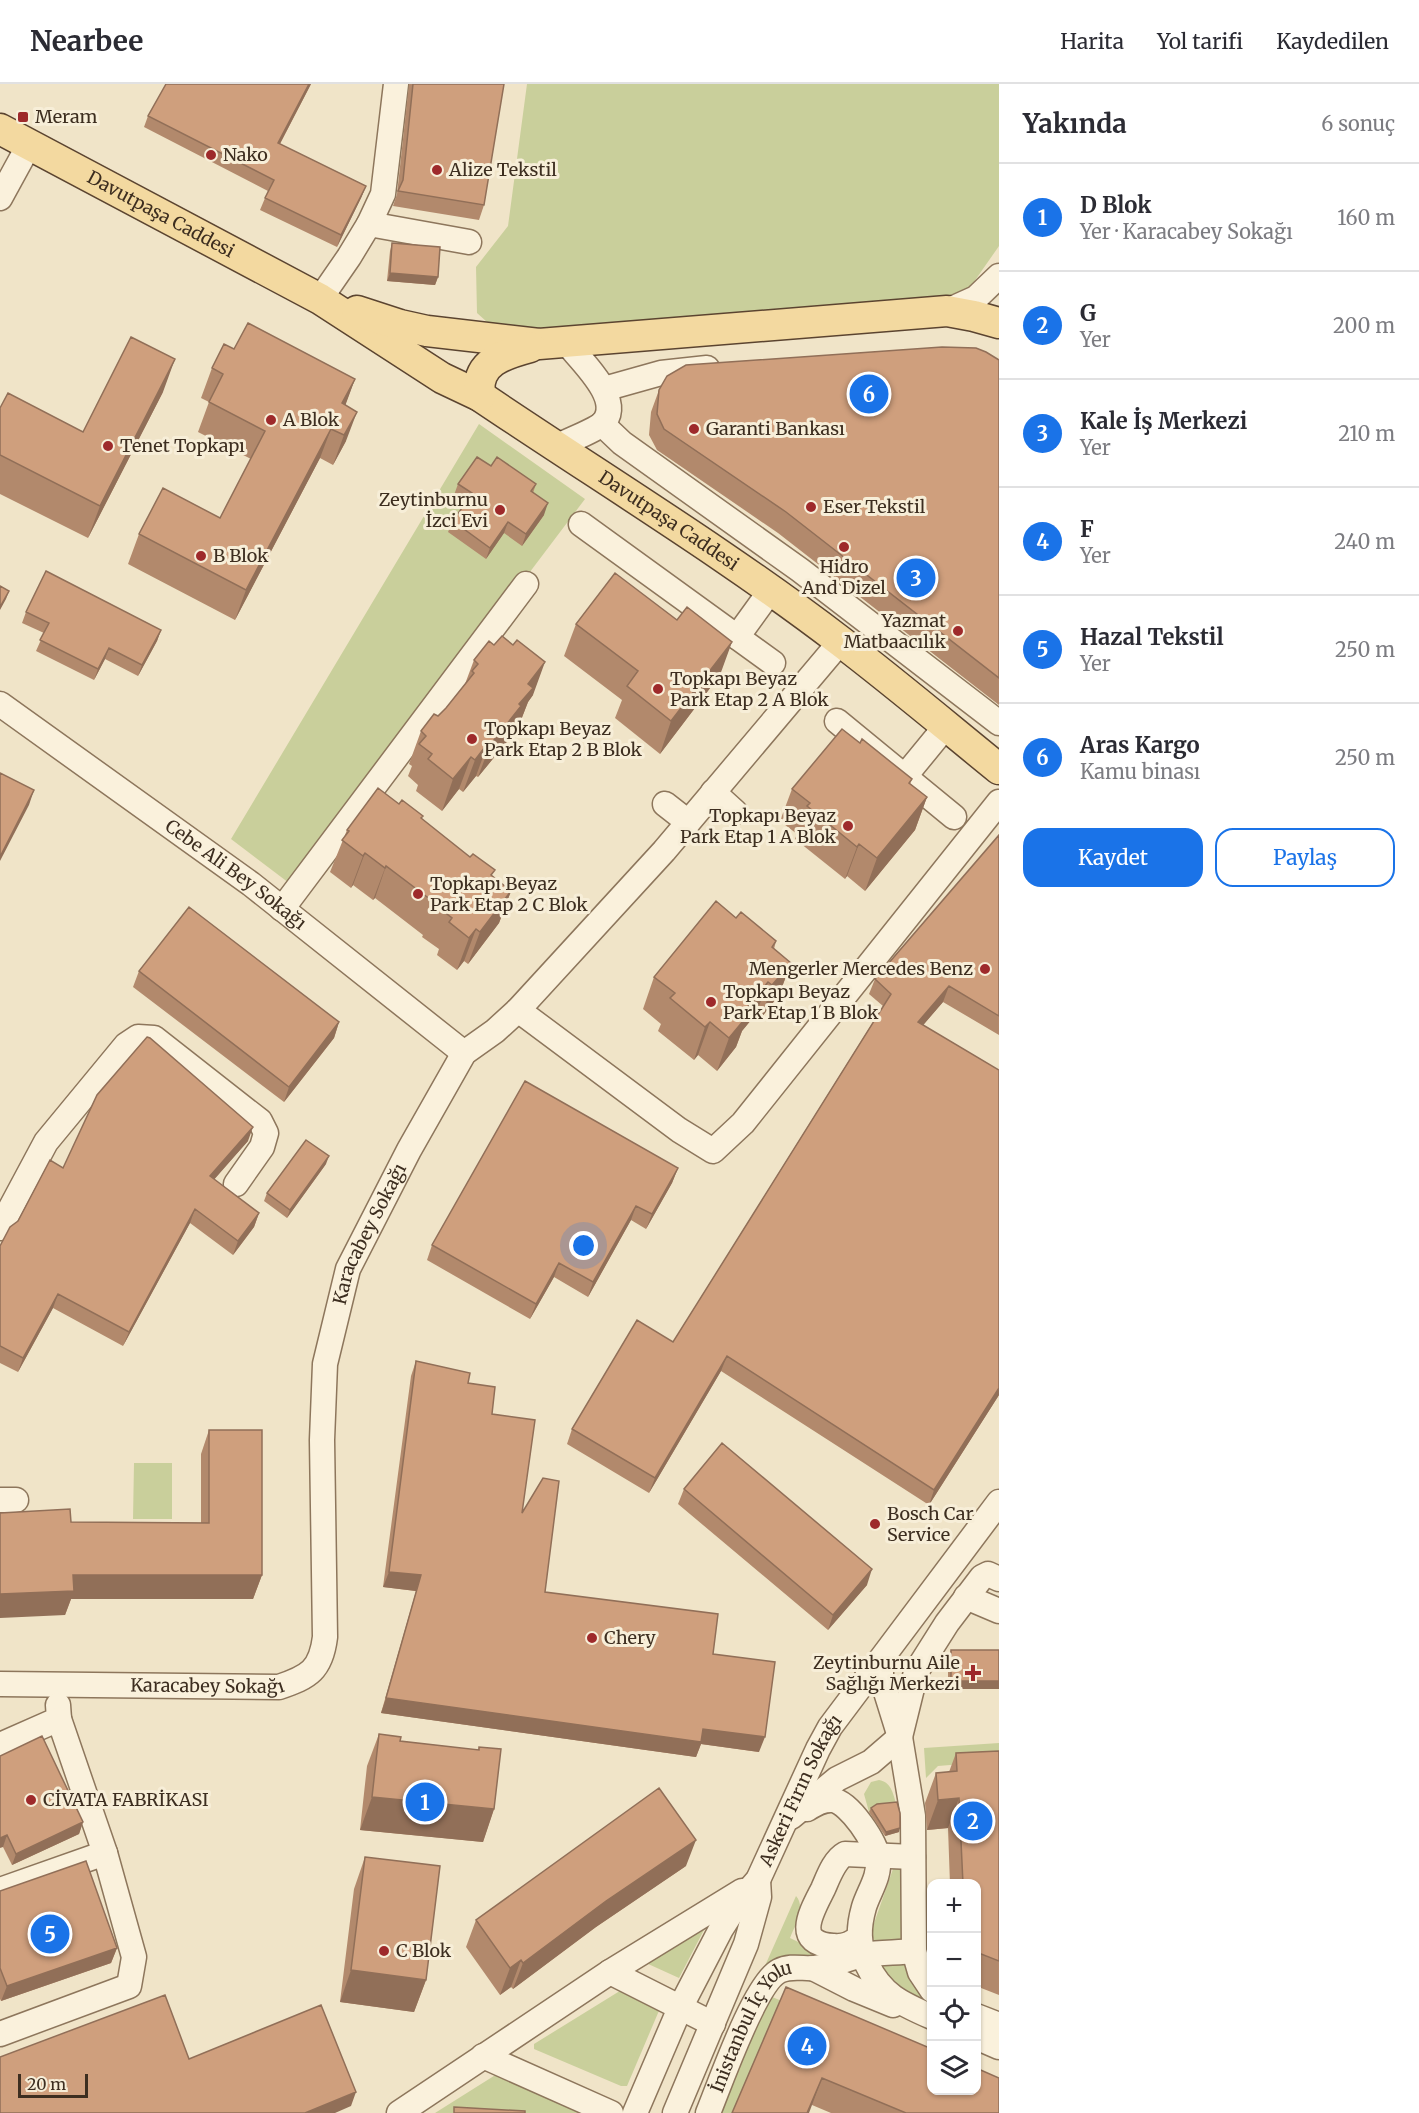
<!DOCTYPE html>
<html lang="tr">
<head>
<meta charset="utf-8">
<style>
	body { margin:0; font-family:Merriweather,serif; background:#f7f7f7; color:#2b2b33 }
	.controls { position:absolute; right:18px; bottom:18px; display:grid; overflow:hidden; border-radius:12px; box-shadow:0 2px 4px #0004 }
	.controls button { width:54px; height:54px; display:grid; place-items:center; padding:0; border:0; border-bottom:2px solid #e1e1e2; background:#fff; color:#2b2b33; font:30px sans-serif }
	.scale { position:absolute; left:18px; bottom:15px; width:70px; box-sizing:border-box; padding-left:6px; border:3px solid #3d2e20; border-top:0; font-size:16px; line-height:21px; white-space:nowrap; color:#3d2e20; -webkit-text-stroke:4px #f7eed8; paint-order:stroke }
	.you { position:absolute; left:584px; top:1162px; width:21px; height:21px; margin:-15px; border:4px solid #fff; border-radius:50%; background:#1a73e8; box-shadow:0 0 0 9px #1a73e833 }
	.badge { display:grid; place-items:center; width:39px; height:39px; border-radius:50%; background:#1a73e8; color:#fff; font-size:20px; font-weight:700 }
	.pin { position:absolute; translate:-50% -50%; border:3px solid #fff; box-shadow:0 2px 6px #0006 }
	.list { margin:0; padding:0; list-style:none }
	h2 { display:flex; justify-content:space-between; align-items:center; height:78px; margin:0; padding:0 24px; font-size:26px }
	h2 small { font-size:20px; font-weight:400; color:#7c7c81 }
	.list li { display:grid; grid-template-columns:39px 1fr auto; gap:18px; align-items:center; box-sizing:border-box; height:108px; padding:0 24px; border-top:2px solid #e1e1e2 }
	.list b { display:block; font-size:22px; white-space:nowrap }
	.list p { margin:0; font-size:20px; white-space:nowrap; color:#7c7c81 }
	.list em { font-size:20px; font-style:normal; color:#7c7c81 }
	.actions { display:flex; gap:12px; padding:18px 24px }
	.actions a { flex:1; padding:14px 0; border:2px solid #1a73e8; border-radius:18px; text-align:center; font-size:21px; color:#1a73e8 }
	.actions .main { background:#1a73e8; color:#fff }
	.icon { flex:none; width:33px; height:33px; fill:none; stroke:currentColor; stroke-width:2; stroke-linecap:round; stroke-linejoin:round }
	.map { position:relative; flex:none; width:999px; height:2029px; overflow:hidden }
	header { display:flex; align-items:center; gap:36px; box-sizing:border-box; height:84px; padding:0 30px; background:#fff; border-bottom:2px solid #e1e1e2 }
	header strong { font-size:28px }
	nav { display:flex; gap:33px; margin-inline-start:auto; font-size:21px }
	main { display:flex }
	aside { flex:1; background:#fff }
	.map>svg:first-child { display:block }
	.green { fill:#c9cf9b }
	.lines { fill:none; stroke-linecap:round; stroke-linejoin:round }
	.minor-casing { stroke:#8d765c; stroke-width:27 }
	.major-casing { stroke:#5b4430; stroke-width:33 }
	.minor { stroke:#faf1dc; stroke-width:24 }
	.major { stroke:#f3d9a0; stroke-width:30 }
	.wall { fill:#b2896c }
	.shaded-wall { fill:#916f58 }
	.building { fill:#cf9f7d; stroke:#916f58; stroke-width:1.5 }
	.poi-dot { fill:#9e2a2b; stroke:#f7eed8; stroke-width:2 }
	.labels { text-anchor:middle; stroke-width:6; stroke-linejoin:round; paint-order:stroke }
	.poi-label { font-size:18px; fill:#3d2e20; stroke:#f7eed8; text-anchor:start }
	.street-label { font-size:18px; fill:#3d2e20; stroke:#f7eed8 }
</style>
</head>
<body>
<header>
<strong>Nearbee</strong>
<nav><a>Harita</a><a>Yol tarifi</a><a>Kaydedilen</a></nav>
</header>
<main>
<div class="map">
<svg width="999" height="2029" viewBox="0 0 999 2029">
	<rect width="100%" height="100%" fill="#f0e4c8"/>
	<path class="green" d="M527,0H999V162L962,215L497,247L477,229L476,183L508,142Z
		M479,340L585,415L293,802L231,755Z
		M134,1379H172V1435H133Z
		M999,1659V1677L938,1682L926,1694L924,1664Z
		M879,1696C891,1698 893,1709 896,1719L869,1728L864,1710L871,1698Z
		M894,1782L900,1784L902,1787L904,1850L902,1857L877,1861L872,1852V1845Z
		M796,1812C806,1823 795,1841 790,1854L817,1867L814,1876L760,1893Z
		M706,1842L679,1894L646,1879Z
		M905,1872L931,1919V1928L903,1915L875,1879Z
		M623,1905L661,1922L627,2002H621L534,1965V1960Z
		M770,1912L931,1981L734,2029H720Z
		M497,1990L588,2029H435Z"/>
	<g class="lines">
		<g class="minor-casing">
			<g id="minor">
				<path d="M0,114L29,61"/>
				<path d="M369,140L469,158"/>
				<path d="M320,215L349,173L369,140L383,110L396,0"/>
				<path d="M947,227L976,214L999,192"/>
				<path d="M604,305L661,289L707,284"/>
				<path d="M602,340L622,359L800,486L999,639"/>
				<path d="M556,363C567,357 594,347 602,340C626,317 580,276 566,258"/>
				<path d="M581,440L773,579"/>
				<path d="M737,553L771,506"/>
				<path id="s1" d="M0,620L251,800L464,969"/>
				<path d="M837,637L954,733"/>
				<path d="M905,692L946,642"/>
				<path d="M713,708L735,728"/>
				<path d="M665,720L688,738"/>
				<path d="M282,825L526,500"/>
				<path d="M518,926L679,1046L713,1067L743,1039L999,718"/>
				<path d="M0,1144L46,1058L126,961L138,953L154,954L260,1037L266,1049L262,1063L236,1100"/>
				<path d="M0,1416H16"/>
				<path d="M966,1513L999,1527"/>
				<path d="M881,1577V1592L900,1653L913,1732L914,1867L920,1888L932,1906"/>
				<path id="s2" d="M0,1600L279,1603C309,1593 321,1586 325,1553L322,1356L325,1280L348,1185L409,1066L464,969L495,947L518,926L664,767L841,557"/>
				<path d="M0,1661L59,1635L58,1621"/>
				<path d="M807,1725C815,1720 823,1715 833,1716C850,1719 876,1758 878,1775C880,1793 869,1807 864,1823C858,1844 858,1860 867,1880C881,1911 902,1920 932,1933"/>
				<path d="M791,1733L837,1695L871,1678L900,1653L916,1588L947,1539L982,1493L988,1490L999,1495"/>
				<path d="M0,1806L105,1769"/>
				<path d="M859,1853C851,1861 843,1863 833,1862C792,1859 812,1827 823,1805C828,1794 834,1776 845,1770L913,1773"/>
				<path d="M813,1884L854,1905L893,1921"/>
				<path d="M610,1888L713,1940"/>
				<path d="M976,1932L999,1941"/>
				<path d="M0,1950L129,1902L134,1873L105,1769L59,1635"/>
				<path d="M976,1953L999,1963"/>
				<path d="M483,1972L611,2029"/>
				<path d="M399,2029L610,1888L742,1807"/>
				<path id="s3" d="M635,2029L680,1924L721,1845L737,1820L758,1796L818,1665L830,1643L999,1418"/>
				<path d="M675,2029L746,1860L759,1813L758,1796"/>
				<path id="s4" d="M708,2029C720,2000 755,1899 779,1887C791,1881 803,1885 815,1884C832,1882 847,1874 864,1871C880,1868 897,1869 914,1867"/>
			</g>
		</g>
		<g class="major-casing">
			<g id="major">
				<path id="s5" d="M0,45L320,215L442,294L480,312C600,393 725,469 840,557C894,598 946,642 999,685"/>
				<path d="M357,227L400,241L427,247L539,260L947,227L974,232L999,239"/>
				<path d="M480,312C475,278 504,270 530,263"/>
			</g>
		</g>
		<use href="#minor" class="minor"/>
		<use href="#major" class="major"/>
	</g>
	<path class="wall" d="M311,0L280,60L366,102L361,114L337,163L260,126L268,107L144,43L148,32Z
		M409,0H504L484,121L479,136L393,122L397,110Z
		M392,159L438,193L435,201L387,197L390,167Z
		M234,265L355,295L345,321L346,357L333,381L320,374L235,536L128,480L139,450L220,434L251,375L198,348L209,318L201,314L212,284Z
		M999,276V621L778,449L657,366L649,351L651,328L659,306Z
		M163,308L88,454L0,410V324L83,348Z
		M491,382L536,400L533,409L544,431L522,462L504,449L486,475L448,448L453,437L465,419L454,411L458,400Z
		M26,528L161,546L157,557L138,592L105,575L94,596L36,567L44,549L22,539Z
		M576,540L720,591L660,670L615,634L622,616L564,572Z
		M474,576L533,611L528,618L521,636L512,647L510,654L478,693L476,692L463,708L459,705L442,727L416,707L418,701L408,692L412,682L409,680L421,647L446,624L465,600Z
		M860,659L912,695L910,700L927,713L915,746L865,807L847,792L845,795L795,755L797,750L780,737L792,705Z
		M399,720L422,735L511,807L499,839L468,880L464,877L457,886L437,871L439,865L422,853L423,851L375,814L373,816L353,801L351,804L330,788L347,746Z
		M999,751V951L943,918L923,941L999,1311L929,1421L721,1287L649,1409L567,1360L572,1345L673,1258L883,922L869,910L875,895Z
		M736,834L776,857L774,865L791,879L779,911L761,934L756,930L742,947L736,963L717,987L698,971L694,976L658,947L661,940L643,925L654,893Z
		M139,887L339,938L334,954L284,1018L133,903Z
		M248,1057L214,1095L259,1129L254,1143L233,1171L190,1139L123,1262L53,1224L18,1288L0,1279V1162L18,1137L63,1084Z
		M326,1080L287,1134L264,1117L267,1109Z
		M678,1084L672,1099L646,1145L631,1136L588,1213L554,1193L530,1235L427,1176L432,1161Z
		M416,1277L468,1299L492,1330L545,1508L713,1570L759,1668L701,1660L696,1673L381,1629L416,1507L383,1503L411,1292Z
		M209,1346L262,1491L253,1515H71L65,1531L71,1438L201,1439V1370Z
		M684,1405L867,1501L828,1546L678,1420Z
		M951,1566H999L948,1605V1574Z
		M379,1650L400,1657L478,1666L479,1663L494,1725L483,1758L360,1746L367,1682Z
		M999,1667V1911L976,1902V1800H950L948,1744L927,1746L925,1719L936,1689L949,1688L956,1669Z
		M0,1672L83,1738L79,1750L12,1781L3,1763Z
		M871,1724L899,1748L885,1752L869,1728Z
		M365,1773L426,1896L414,1928L340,1918L354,1805Z
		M686,1782L596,1843L513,1905L511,1903L500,1911L466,1863L476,1836Z
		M0,1807L117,1864L111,1879L1,1917L0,1915Z
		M786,1903L999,2029H831L812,2021Z"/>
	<path class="shaded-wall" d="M309,0H311L274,71L278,59Z
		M366,102L361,114L337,163L341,151Z
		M390,189L438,193L435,201L387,197Z
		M175,275L163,308L88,454L100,422Z
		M355,295L344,325L342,319Z
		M357,328L346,357L333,381L344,351Z
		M331,345L320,374L235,536L246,506Z
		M548,419L544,431L522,462L526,450Z
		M508,438L504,449L486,475L490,464Z
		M9,507L6,515L0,526V523Z
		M161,546L157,557L138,592L142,581Z
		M732,558L720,591L660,670L671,637Z
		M109,564L105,575L94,596L98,585Z
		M545,578L533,611L528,618L521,636L512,647L510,654L478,693L490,661L528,600Z
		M488,659L476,692L463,708L475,676Z
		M471,673L459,705L442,727L453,695Z
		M34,706L29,721L0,777V773Z
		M927,713L915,746L865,807L877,774Z
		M859,760L847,792L845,795L857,763Z
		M365,769L353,801L351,804L363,772Z
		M386,782L375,814L373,816L385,784Z
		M511,807L499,839L468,880L480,848Z
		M476,845L464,877L457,886L469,854Z
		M791,879L779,911L761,934L772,901Z
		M768,898L756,930L742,947L736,963L717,987L729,954L744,927Z
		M949,902L943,918L913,953L918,938Z
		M339,938L334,954L284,1018L289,1003Z
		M710,938L698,971L694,976L705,943Z
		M253,1043L248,1057L205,1106L210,1092Z
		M329,1072L326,1080L287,1134L290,1126Z
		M678,1084L672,1099L646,1145L652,1130Z
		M636,1122L631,1136L588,1213L593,1198Z
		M195,1125L190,1139L123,1262L129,1248Z
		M259,1129L254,1143L233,1171L238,1157Z
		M559,1179L554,1193L530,1235L536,1220Z
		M58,1210L53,1224L18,1288L23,1274Z
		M727,1272L721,1287L649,1409L655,1394Z
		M999,1304V1311L929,1421L934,1406Z
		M872,1485L867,1501L828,1546L833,1531Z
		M389,1488L421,1491L416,1507L383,1503Z
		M73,1491H262L253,1515H71L65,1531L0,1534V1510Z
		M951,1597H999V1605H948Z
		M386,1614L703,1645L765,1653L759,1668L701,1660L696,1673L381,1629Z
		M372,1713L494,1725L483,1758L360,1746Z
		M959,1714L948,1744L927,1746L938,1716Z
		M83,1738L79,1750L12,1781L16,1770Z
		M900,1744L899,1748L885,1752L886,1748Z
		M7,1751L3,1763L0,1764V1754Z
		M696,1756L686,1782L596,1843L513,1905L523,1879L606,1817Z
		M117,1864L111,1879L1,1917L7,1902Z
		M521,1876L511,1903L500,1911L510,1884Z
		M351,1886L426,1896L414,1928L340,1918Z
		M822,1994L812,2021L809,2029H807Z
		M356,2008L351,2022L335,2029H305Z"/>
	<path class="building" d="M166,0H309L278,59L366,102L341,151L265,114L274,96L148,32Z
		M413,0H504L484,121L398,107L403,96Z
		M392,159L440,163L438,193L390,189Z
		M248,239L355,295L342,319L357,328L344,351L331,345L246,506L139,450L163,404L220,434L265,347L209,318L223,290L212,284L224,260L234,265Z
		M131,253L175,275L100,422L0,371V324L8,309L83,348Z
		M942,263L976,264L986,268L999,276V594L786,428L664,345L657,330L659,306L667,292L686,281Z
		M477,373L491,382L497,373L536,400L531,407L548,419L526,450L508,438L490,464L453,437L472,409L458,400Z
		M46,487L161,546L142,581L109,564L98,585L40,556L49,539L26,528Z
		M615,489L677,536L687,523L732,558L671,637L627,602L638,587L576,540Z
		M0,502L9,507L0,523Z
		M502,552L513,561L517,556L545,578L528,600L533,604L519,620L521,622L490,661L488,659L475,676L471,673L453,695L428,675L432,670L419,660L426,652L421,647L434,630L438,632L446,624L474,589L472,587L478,580L474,576L489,557L494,561Z
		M842,645L860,659L862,655L912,695L909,699L927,713L877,774L859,760L857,763L807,722L810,719L792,705Z
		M0,689L34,706L0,773Z
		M378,704L399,720L402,716L423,732L421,734L470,773L473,770L495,786L491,791L511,807L480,848L476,845L469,854L449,838L452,834L434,820L435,819L386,782L385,784L365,769L363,772L342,756L349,747L347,746Z
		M999,751V932L949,902L918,938L999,986V1304L934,1406L727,1272L655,1394L572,1345L637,1236L673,1258L891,910L875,895Z
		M716,817L736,834L741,828L776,857L772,863L791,879L772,901L768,898L744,927L748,931L729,954L710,938L705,943L670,914L675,909L654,893Z
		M189,823L339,938L289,1003L139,887Z
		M147,953L150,954L253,1043L210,1092L259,1129L238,1157L195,1125L129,1248L58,1210L23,1274L0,1262V1162L10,1143L18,1137L50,1076L63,1084L97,1011Z
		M525,997L678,1084L652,1130L636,1122L593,1198L559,1179L536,1220L432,1161Z
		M306,1056L329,1072L290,1126L267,1109Z
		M416,1277L470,1289L468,1299L495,1303L492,1330L535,1336L522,1429L543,1394L559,1397L545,1508L718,1530L713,1570L775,1578L765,1653L703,1645L701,1658L386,1614L421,1491L389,1488Z
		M209,1346H262V1491H73L74,1507L0,1510V1429L70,1425L71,1438L209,1439Z
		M722,1359L872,1485L833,1531L684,1405Z
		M951,1566H999V1597H951Z
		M379,1650L401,1653L400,1657L479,1666V1663L501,1665L494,1725L372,1713Z
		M42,1652L83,1738L16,1770L7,1751L0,1754V1672Z
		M999,1667V1877L976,1868V1800H963L959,1714L938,1716L936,1689L957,1687L956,1669Z
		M659,1704L696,1756L606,1817L523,1879L521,1876L510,1884L476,1836Z
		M897,1718L900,1729V1744L886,1748L871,1724L877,1720Z
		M365,1773L440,1782L426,1896L351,1886Z
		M86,1777L117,1864L7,1902L0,1884V1807Z
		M786,1903L932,1965V2007H976V1984L999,1994V2029H906L822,1994L807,2029H732Z
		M165,1911L189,1975L321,1921L356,2008L305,2029H0V1973Z
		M454,2023L525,2027V2029H454Z"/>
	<g class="poi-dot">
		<rect x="17" y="27" width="12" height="12" rx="3"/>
		<circle cx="211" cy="71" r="6"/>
		<circle cx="437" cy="86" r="6"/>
		<circle cx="271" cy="336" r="6"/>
		<circle cx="694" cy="345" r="6"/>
		<circle cx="108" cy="362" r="6"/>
		<circle cx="811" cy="423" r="6"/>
		<circle cx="500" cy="426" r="6"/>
		<circle cx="844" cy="463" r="6"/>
		<circle cx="201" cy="472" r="6"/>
		<circle cx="958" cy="547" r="6"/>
		<circle cx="658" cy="605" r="6"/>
		<circle cx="472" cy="655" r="6"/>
		<circle cx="848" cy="742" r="6"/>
		<circle cx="418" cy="810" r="6"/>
		<circle cx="985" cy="885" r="6"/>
		<circle cx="711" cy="918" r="6"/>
		<circle cx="875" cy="1440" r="6"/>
		<circle cx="592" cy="1554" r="6"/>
		<path d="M970 1580h6v6h6v6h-6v6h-6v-6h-6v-6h6z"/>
		<circle cx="31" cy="1716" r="6"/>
		<circle cx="384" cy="1867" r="6"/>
	</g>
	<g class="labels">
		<g class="poi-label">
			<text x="35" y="39">Meram</text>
			<text x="223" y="77">Nako</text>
			<text x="449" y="92">Alize Tekstil</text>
			<text x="283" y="342">A Blok</text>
			<text x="706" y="351">Garanti Bankası</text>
			<text x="120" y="368">Tenet Topkapı</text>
			<text x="488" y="422" text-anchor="end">Zeytinburnu<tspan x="488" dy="21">İzci Evi</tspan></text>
			<text x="823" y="429">Eser Tekstil</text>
			<text x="213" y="478">B Blok</text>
			<text x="844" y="489" text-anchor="middle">Hidro<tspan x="844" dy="21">And Dizel</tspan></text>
			<text x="946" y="543" text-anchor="end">Yazmat<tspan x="946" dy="21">Matbaacılık</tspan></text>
			<text x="670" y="601">Topkapı Beyaz<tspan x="670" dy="21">Park Etap 2 A Blok</tspan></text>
			<text x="484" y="651">Topkapı Beyaz<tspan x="484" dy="21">Park Etap 2 B Blok</tspan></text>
			<text x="836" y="738" text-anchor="end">Topkapı Beyaz<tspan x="836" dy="21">Park Etap 1 A Blok</tspan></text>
			<text x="430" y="806">Topkapı Beyaz<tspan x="430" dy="21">Park Etap 2 C Blok</tspan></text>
			<text x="973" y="891" text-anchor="end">Mengerler Mercedes Benz</text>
			<text x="723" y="914">Topkapı Beyaz<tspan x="723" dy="21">Park Etap 1 B Blok</tspan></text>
			<text x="887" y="1436">Bosch Car<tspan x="887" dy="21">Service</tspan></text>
			<text x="604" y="1560">Chery</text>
			<text x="960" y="1585" text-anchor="end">Zeytinburnu Aile<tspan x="960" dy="21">Sağlığı Merkezi</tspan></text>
			<text x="43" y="1722">CİVATA FABRİKASI</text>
			<text x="396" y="1873">C Blok</text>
		</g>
		<g class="street-label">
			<text dy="6" stroke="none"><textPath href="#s5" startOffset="182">Davutpaşa Caddesi</textPath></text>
			<text dy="6" stroke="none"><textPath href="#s5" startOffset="776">Davutpaşa Caddesi</textPath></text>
			<text dy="6" stroke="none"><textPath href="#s1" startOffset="291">Cebe Ali Bey Sokağı</textPath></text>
			<text dy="6" stroke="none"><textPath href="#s2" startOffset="764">Karacabey Sokağı</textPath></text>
			<text dy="6" stroke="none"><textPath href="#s2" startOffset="207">Karacabey Sokağı</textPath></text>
			<text dy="6" stroke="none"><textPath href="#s3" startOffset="364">Askeri Fırın Sokağı</textPath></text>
			<text dy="6" stroke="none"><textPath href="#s4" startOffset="98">İnistanbul İç Yolu</textPath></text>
		</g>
	</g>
</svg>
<div class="controls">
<button>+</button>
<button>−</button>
<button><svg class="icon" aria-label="locate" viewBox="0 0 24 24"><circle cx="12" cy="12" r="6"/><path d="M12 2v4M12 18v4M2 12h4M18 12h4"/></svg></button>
<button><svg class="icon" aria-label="layers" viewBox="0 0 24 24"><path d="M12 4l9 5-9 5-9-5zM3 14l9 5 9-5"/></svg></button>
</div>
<div class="scale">20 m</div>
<div class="you"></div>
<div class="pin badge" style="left:425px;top:1718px">1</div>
<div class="pin badge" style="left:973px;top:1737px">2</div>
<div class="pin badge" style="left:916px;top:494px">3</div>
<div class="pin badge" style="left:807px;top:1962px">4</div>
<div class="pin badge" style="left:50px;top:1850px">5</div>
<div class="pin badge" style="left:869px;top:310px">6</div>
</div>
<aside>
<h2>Yakında<small>6 sonuç</small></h2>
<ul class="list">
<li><span class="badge">1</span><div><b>D Blok</b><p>Yer · Karacabey Sokağı</p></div><em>160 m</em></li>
<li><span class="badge">2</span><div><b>G</b><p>Yer</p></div><em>200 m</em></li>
<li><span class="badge">3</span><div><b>Kale İş Merkezi</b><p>Yer</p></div><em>210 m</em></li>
<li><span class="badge">4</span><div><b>F</b><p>Yer</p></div><em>240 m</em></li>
<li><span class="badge">5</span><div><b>Hazal Tekstil</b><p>Yer</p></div><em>250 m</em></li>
<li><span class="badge">6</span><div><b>Aras Kargo</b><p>Kamu binası</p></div><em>250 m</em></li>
</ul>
<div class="actions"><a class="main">Kaydet</a><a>Paylaş</a></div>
</aside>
</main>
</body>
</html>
